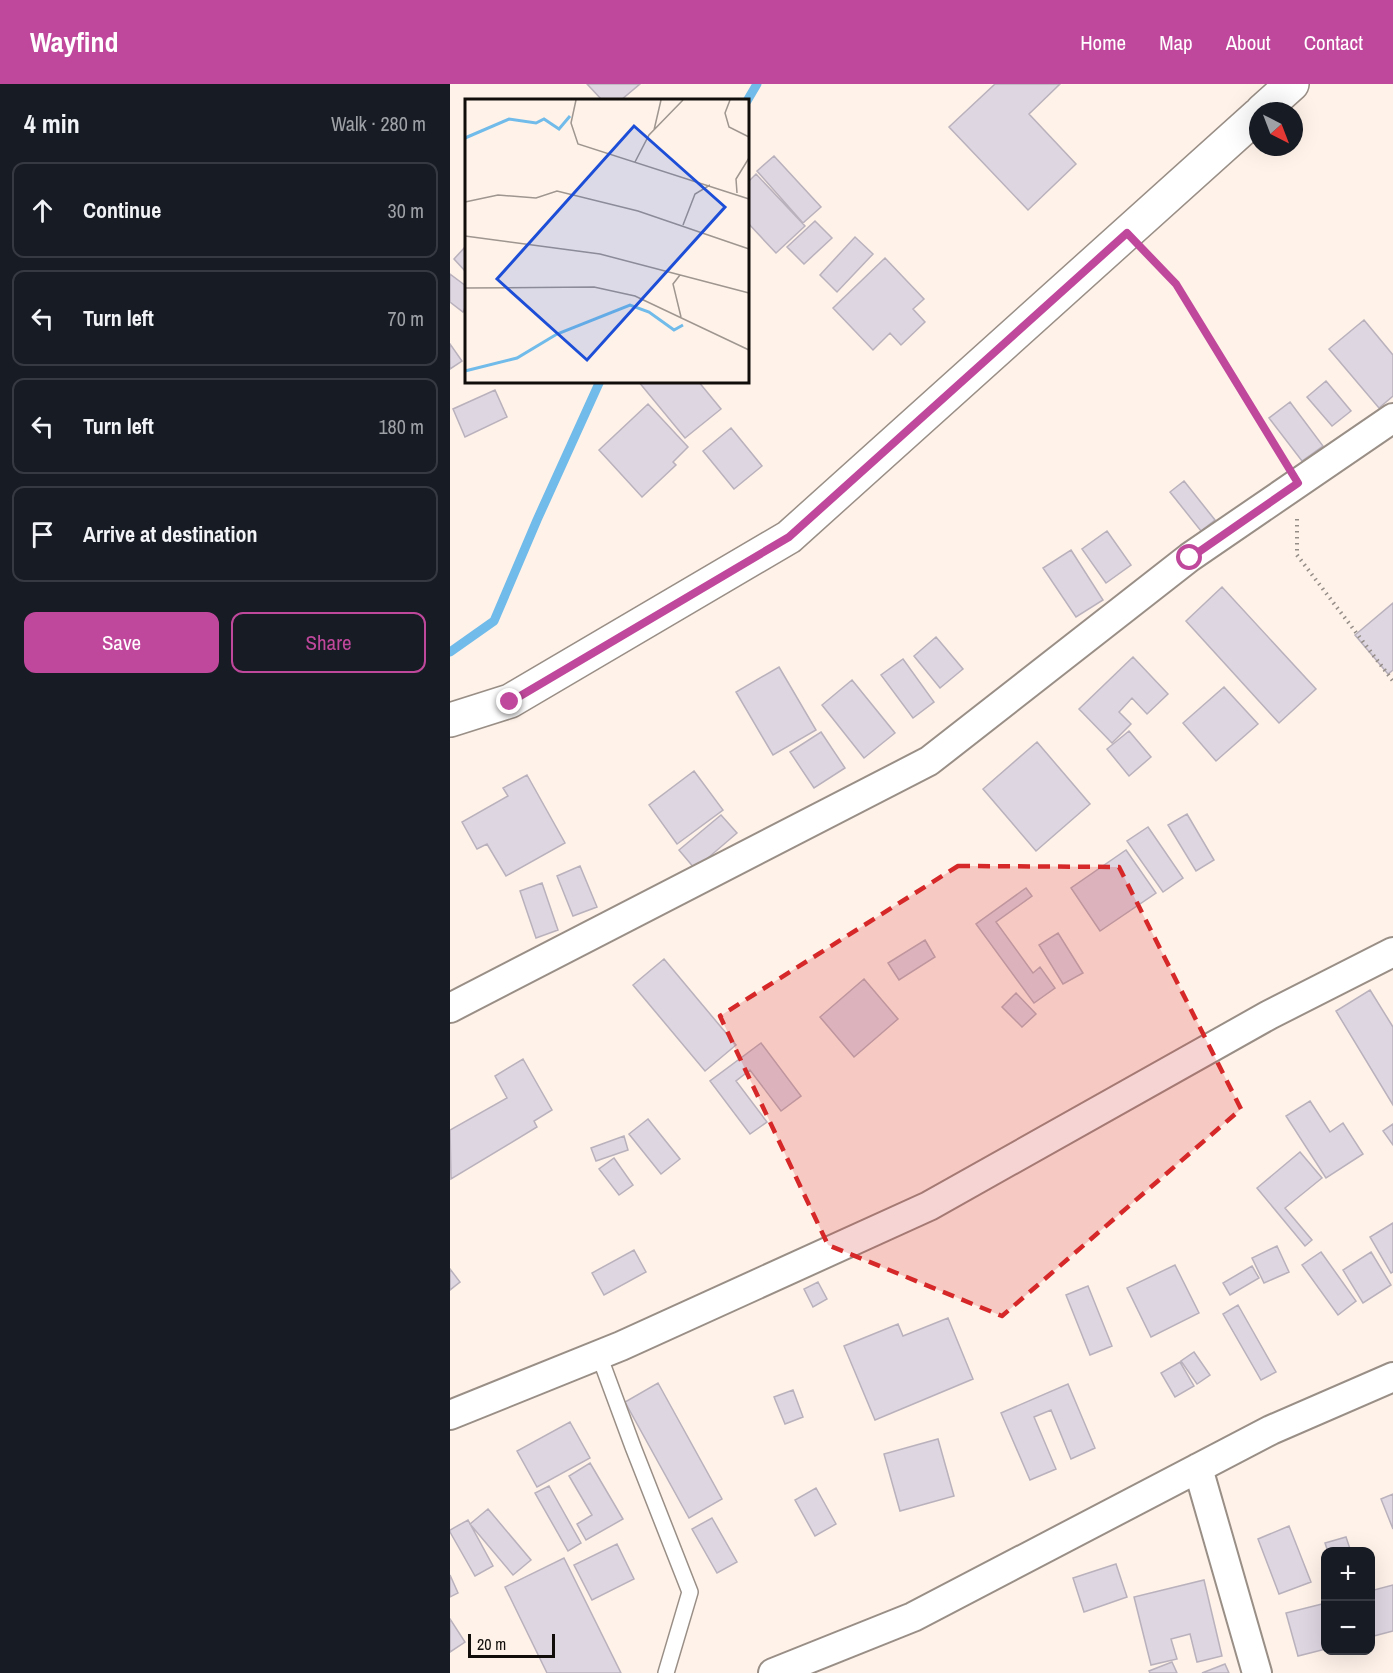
<!DOCTYPE html>
<html lang="en">
<head>
<meta charset="utf-8">
<style>
	body { margin:0; font-family:"Archivo Narrow",sans-serif; background:#20242c; color:#f1f3f6 }
	.controls { position:absolute; right:18px; bottom:18px; display:grid; overflow:hidden; border-radius:12px; box-shadow:0 6px 24px #0002 }
	.controls button { width:54px; height:54px; display:grid; place-items:center; padding:0; border:0; border-bottom:2px solid #363941; background:#171b24; color:#f1f3f6; font:30px sans-serif }
	.compass { position:absolute; left:799px; top:18px; width:54px; height:54px; border-radius:50%; background:#171b24; box-shadow:0 6px 24px #0002; rotate:138deg }
	.scale { position:absolute; left:18px; bottom:15px; width:87px; box-sizing:border-box; padding-left:6px; border:3px solid #110d0a; border-top:0; font-size:16px; line-height:21px; white-space:nowrap; color:#110d0a; -webkit-text-stroke:4px #fef2e9; paint-order:stroke }
	.stop { position:absolute; width:18px; height:18px; margin:-14px; border:4px solid #c0489c; border-radius:50%; background:#fff }
	.stop.end { background:#c0489c; border-color:#fff; box-shadow:0 2px 6px #0008 }
	.list { margin:0; padding:0; list-style:none }
	h2 { display:flex; justify-content:space-between; align-items:center; height:78px; margin:0; padding:0 24px; font-size:26px }
	h2 small { font-size:20px; font-weight:400; color:#9ea1a6 }
	.list li { display:grid; grid-template-columns:39px 1fr auto; gap:18px; align-items:center; box-sizing:border-box; height:96px; margin:0 12px 12px; padding:0 12px; border:2px solid #363941; border-radius:12px }
	.list b { display:block; font-size:22px; white-space:nowrap }
	.list em { font-size:20px; font-style:normal; color:#9ea1a6 }
	.actions { display:flex; gap:12px; padding:18px 24px }
	.actions a { flex:1; padding:14px 0; border:2px solid #c0489c; border-radius:12px; text-align:center; font-size:21px; color:#c0489c }
	.actions .main { background:#c0489c; color:#fff }
	.icon { flex:none; width:33px; height:33px; fill:none; stroke:currentColor; stroke-width:2; stroke-linecap:round; stroke-linejoin:round }
	.map { position:relative; flex:none; width:943px; height:1589px; overflow:hidden }
	header { display:flex; align-items:center; gap:36px; box-sizing:border-box; height:84px; padding:0 30px; background:#c0489c; color:#fff }
	header strong { font-size:28px }
	nav { display:flex; gap:33px; margin-inline-start:auto; font-size:21px }
	main { display:flex }
	aside { flex:1; background:#171b24 }
	.map>svg:first-child { display:block }
	.lines { fill:none; stroke-linecap:round; stroke-linejoin:round }
	.stream { stroke:#70bbe9; stroke-width:9 }
	.building { fill:#ded6e1; stroke:#b9b1bc; stroke-width:1.5 }
	.service-casing { stroke:#9a8f87; stroke-width:18 }
	.minor-casing { stroke:#9a8f87; stroke-width:32 }
	.secondary-casing { stroke:#9a8f87; stroke-width:36 }
	.path { stroke:#958d87; stroke-width:4; stroke-dasharray:1.5 4.5; stroke-linecap:butt }
	.service { stroke:#fff; stroke-width:15 }
	.minor { stroke:#fff; stroke-width:28 }
	.secondary { stroke:#fff; stroke-width:33 }
	.route { stroke:#c0489c; stroke-width:8 }
	.marked { fill:#d62828; fill-opacity:0.2; stroke:#d62828; stroke-width:4.5; stroke-dasharray:12 8; stroke-linejoin:round }
	.inset-river { fill:none; stroke:#70bbe9; stroke-width:3 }
	.inset-road { fill:none; stroke:#9f9690; stroke-width:1.5 }
	.view { fill:#1d4ed8; fill-opacity:0.15; stroke:#1d4ed8; stroke-width:3 }
	.inset-edge { fill:none; stroke:#110d0a; stroke-width:3 }
</style>
</head>
<body>
<header>
<strong>Wayfind</strong>
<nav><a>Home</a><a>Map</a><a>About</a><a>Contact</a></nav>
</header>
<main>
<aside>
<h2>4 min<small>Walk · 280 m</small></h2>
<ul class="list">
<li><svg class="icon" aria-label="ahead" viewBox="0 0 24 24"><path d="M12 20V5M6 11l6-6 6 6"/></svg><div><b>Continue</b></div><em>30 m</em></li>
<li><svg class="icon" aria-label="left" viewBox="0 0 24 24"><path d="M17 20v-9H6M10 6l-5 5 5 5"/></svg><div><b>Turn left</b></div><em>70 m</em></li>
<li><svg class="icon" aria-label="left" viewBox="0 0 24 24"><path d="M17 20v-9H6M10 6l-5 5 5 5"/></svg><div><b>Turn left</b></div><em>180 m</em></li>
<li><svg class="icon" aria-label="arrive" viewBox="0 0 24 24"><path d="M6 21V4h12l-3 4 3 4H6"/></svg><div><b>Arrive at destination</b></div></li>
</ul>
<div class="actions"><a class="main">Save</a><a>Share</a></div>
</aside>
<div class="map">
<svg width="943" height="1589" viewBox="0 0 943 1589">
	<rect width="100%" height="100%" fill="#fef2e9"/>
	<g class="lines">
		<path class="stream" d="M297,17L307,0
			M0,568L44,537L87,436L150,297"/>
	</g>
	<path class="building" d="M137,0H190L171,16H152Z
		M545,0H610L579,30L626,80L578,126L499,43Z
		M324,72L371,123L353,139L307,87Z
		M306,90L355,142L326,169L297,138V99Z
		M365,137L382,154L354,180L337,163Z
		M405,153L423,170L387,208L370,191Z
		M16,162V188L4,175Z
		M435,174L474,215L463,225L475,238L451,261L440,249L423,266L383,224Z
		M0,190L16,202V222L13,228L0,218Z
		M914,236L943,271V312L929,324L879,265Z
		M0,260L12,277L0,285Z
		M188,297H248L271,325L235,354Z
		M876,297L901,327L882,342L857,313Z
		M45,306L57,333L15,353L3,325Z
		M840,318L873,362L852,377L819,334Z
		M198,320L238,363L223,378L226,381L192,413L149,366Z
		M281,344L312,382L284,405L253,367Z
		M734,397L765,436L751,447L720,408Z
		M657,447L681,481L656,499L632,465Z
		M621,466L653,516L626,533L593,484Z
		M772,503L866,605L829,639L736,537Z
		M943,519V586L938,590L905,551Z
		M486,553L513,585L490,604L464,572Z
		M683,573L718,610L697,630L682,614L669,628L681,640L662,659L629,625Z
		M453,575L484,618L463,634L431,591Z
		M329,583L366,646L323,671L286,608Z
		M402,596L445,649L414,674L372,621Z
		M774,603L808,640L766,677L733,639Z
		M679,647L701,673L679,692L657,665Z
		M371,648L395,684L364,704L340,668Z
		M587,658L640,720L586,767L533,705Z
		M244,687L273,726L227,760L199,721Z
		M77,691L115,759L56,792L37,760L27,765L12,738L58,712L53,704Z
		M737,730L764,776L746,787L718,741Z
		M271,731L287,749L245,785L229,766Z
		M698,743L733,794L713,808L677,757Z
		M676,766L706,809L650,847L621,804Z
		M130,782L147,823L123,832L107,792Z
		M92,799L108,846L86,854L70,807Z
		M576,804L582,812L546,838L583,889L590,883L605,904L584,919L526,840Z
		M608,849L633,889L613,900L589,861Z
		M475,856L485,873L449,896L438,879Z
		M214,875L286,961L255,987L183,901Z
		M414,895L448,935L404,973L370,933Z
		M920,906L943,943V1021L886,927Z
		M566,909L586,930L572,943L552,923Z
		M311,959L351,1012L331,1027L300,986L286,997L317,1038L300,1050L260,997Z
		M73,975L102,1026L84,1037L87,1043L1,1095L0,1046L57,1014L45,992Z
		M860,1017L880,1048L893,1039L913,1070L876,1094L836,1032Z
		M198,1035L230,1075L211,1090L179,1050Z
		M943,1040V1061L933,1047Z
		M174,1052L178,1066L146,1077L141,1064Z
		M850,1068L872,1094L835,1124L862,1156L855,1162L807,1104Z
		M164,1074L183,1101L169,1111L149,1085Z
		M943,1139V1188L941,1189L920,1153Z
		M827,1162L839,1188L814,1199L802,1174Z
		M184,1166L196,1188L154,1211L142,1189Z
		M871,1168L906,1217L888,1231L852,1181Z
		M921,1168L941,1201L913,1219L893,1186Z
		M725,1181L749,1229L701,1253L677,1204Z
		M802,1182L809,1194L780,1211L773,1199Z
		M0,1185L10,1198L0,1206Z
		M368,1198L377,1215L363,1223L354,1205Z
		M638,1202L662,1262L640,1271L616,1211Z
		M788,1221L826,1288L811,1296L773,1230Z
		M498,1234L523,1295L425,1336L394,1262L448,1240L453,1252Z
		M744,1268L760,1291L747,1300L731,1277Z
		M730,1278L744,1302L725,1313L711,1289Z
		M208,1299L272,1415L239,1434L175,1318Z
		M618,1300L645,1364L621,1375L601,1326L584,1333L606,1385L580,1396L551,1329Z
		M343,1306L353,1333L335,1340L324,1313Z
		M120,1338L140,1374L87,1403L67,1367Z
		M488,1355L504,1412L450,1427L434,1370Z
		M140,1379L173,1435L136,1456L127,1440L142,1431L119,1392Z
		M99,1402L131,1459L118,1467L85,1409Z
		M366,1404L386,1440L365,1452L345,1416Z
		M943,1410V1445L931,1415Z
		M38,1425L81,1476L63,1491L20,1440Z
		M262,1434L287,1478L267,1489L242,1445Z
		M18,1436L43,1482L25,1492L0,1448V1446Z
		M839,1442L861,1498L829,1510L808,1455Z
		M896,1453L901,1468H878L875,1459Z
		M167,1460L184,1495L142,1516L124,1481Z
		M114,1474L171,1589H97L55,1503Z
		M666,1480L677,1513L634,1528L623,1494Z
		M0,1491L8,1509L0,1513Z
		M754,1496L772,1572L747,1578L740,1550L721,1555L727,1575L701,1581L684,1513Z
		M943,1501V1547L920,1553V1507Z
		M876,1519V1565L848,1572L836,1529Z
		M0,1535L15,1558L0,1568Z
		M722,1578L727,1589H700L699,1587Z
		M775,1580L779,1589H752Z"/>
	<g class="lines">
		<g class="service-casing">
			<path id="service" d="M149,1271L183,1363L240,1508L216,1589"/>
		</g>
		<g class="minor-casing">
			<path id="minor" d="M0,924L479,677L740,473L943,334
				M0,1331L171,1262L479,1122L819,931L943,868
				M748,1384L807,1589
				M323,1589L463,1533L821,1346L943,1293"/>
		</g>
		<g class="secondary-casing">
			<path id="secondary" d="M812,27L842,0
				M0,636L60,617L339,453L808,31"/>
		</g>
		<path class="path" d="M699,172L726,200L833,375
			M847,435V471L943,597"/>
		<use href="#service" class="service"/>
		<use href="#minor" class="minor"/>
		<use href="#secondary" class="secondary"/>
	</g>
	<g class="lines">
		<path class="route" d="M60,618L339,453L677,149L726,200L848,399L740,474"/>
	</g>
	<path class="marked" d="M508,782L669,783L791,1025L552,1232L378,1161L270,932Z"/>
	<g transform="translate(15 15)">
		<rect width="284" height="284" fill="#fef2e9"/>
		<path class="inset-river" d="M0,39L44,20L71,24L79,20L94,30L105,17M0,272L52,259L92,235L165,206L184,213L209,231L218,226"/>
		<path class="inset-road" d="M111,1L106,24L113,45L284,100M265,1L260,14L264,28L284,38M189,31L196,1M170,63L184,36L218,1M272,94L271,80L284,59M0,103L33,96L71,99L92,92L173,112L284,150M218,126L230,95L245,86M0,137L135,155L284,194M215,176L208,185L216,218M0,189L129,188L170,197L284,251"/>
		<path class="view" d="M169,27L260,108L122,261L32,180Z"/>
		<rect width="284" height="284" class="inset-edge"/>
	</g>
</svg>
<div class="controls">
<button>+</button>
<button>−</button>
</div>
<svg class="compass" viewBox="-18 -18 36 36"><path d="M0-13l5 13h-10z" fill="#e53935"/><path d="M0 13l5-13h-10z" fill="#9ea1a6"/></svg>
<div class="scale">20 m</div>
<div class="stop" style="left:740px;top:474px"></div>
<div class="stop end" style="left:60px;top:618px"></div>
</div>
</main>
</body>
</html>
